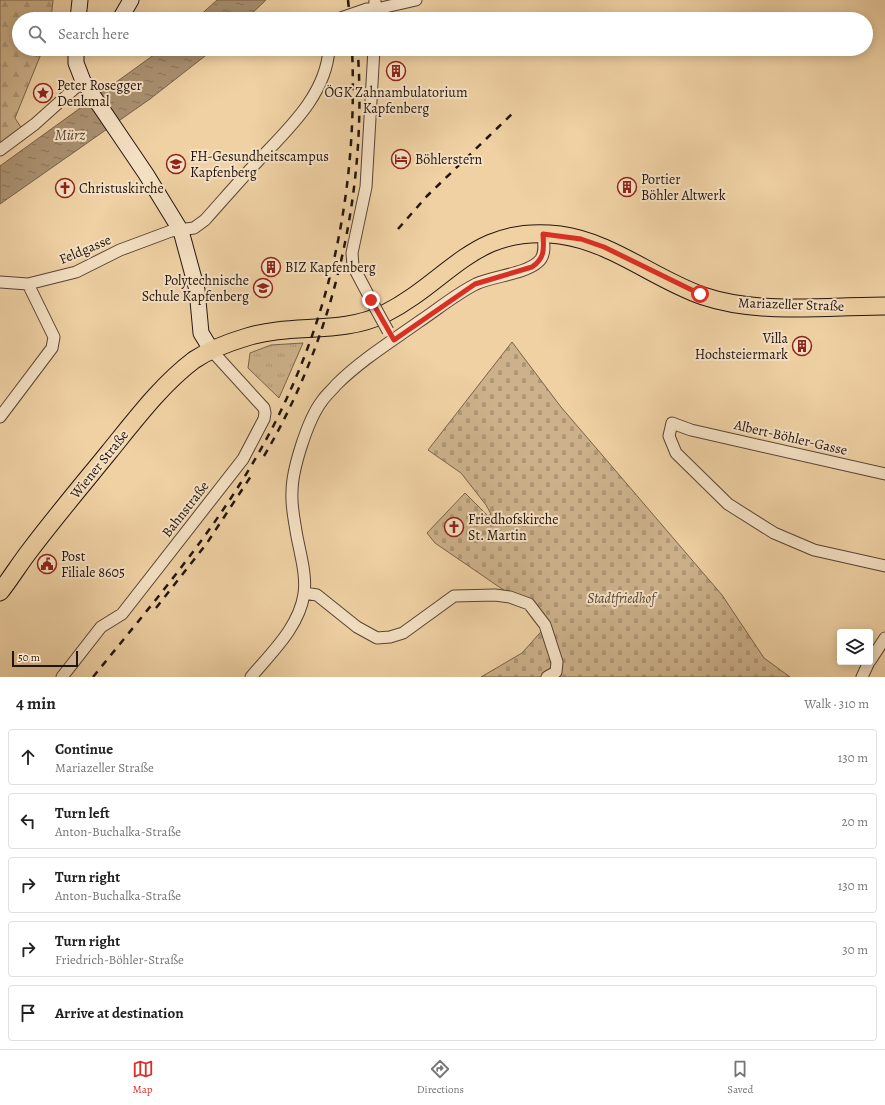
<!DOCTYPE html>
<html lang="en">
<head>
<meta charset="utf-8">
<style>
	body { margin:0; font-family:Alegreya,serif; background:#f6f6f6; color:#222 }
	.controls { position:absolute; right:12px; bottom:12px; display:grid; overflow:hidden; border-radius:4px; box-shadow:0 2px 10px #0003 }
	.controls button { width:36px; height:36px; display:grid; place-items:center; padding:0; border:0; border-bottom:1px solid #e0e0e0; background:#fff; color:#222; font:20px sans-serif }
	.scale { position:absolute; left:12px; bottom:10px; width:66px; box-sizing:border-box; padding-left:4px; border:2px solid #23150e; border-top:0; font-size:11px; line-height:14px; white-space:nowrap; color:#23150e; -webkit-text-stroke:3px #f5e1c4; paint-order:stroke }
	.stop { position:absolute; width:12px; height:12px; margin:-9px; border:3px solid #d93025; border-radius:50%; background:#fff }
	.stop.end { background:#d93025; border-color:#fff; box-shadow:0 1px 4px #0008 }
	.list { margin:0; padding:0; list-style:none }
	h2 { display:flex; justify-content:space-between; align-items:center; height:52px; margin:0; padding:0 16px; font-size:17px }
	h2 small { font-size:13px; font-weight:400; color:#767676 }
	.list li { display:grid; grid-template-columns:26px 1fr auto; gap:12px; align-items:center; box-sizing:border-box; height:56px; margin:0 8px 8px; padding:0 8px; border:1px solid #e0e0e0; border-radius:4px }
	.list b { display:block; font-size:15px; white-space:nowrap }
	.list p { margin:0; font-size:13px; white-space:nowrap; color:#767676 }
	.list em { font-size:13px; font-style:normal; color:#767676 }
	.icon { flex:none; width:22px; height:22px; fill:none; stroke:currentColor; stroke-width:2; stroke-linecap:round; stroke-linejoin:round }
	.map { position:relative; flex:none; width:885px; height:677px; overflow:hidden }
	.search { position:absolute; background:#fff; box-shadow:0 2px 10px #0003; left:12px; right:12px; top:12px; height:44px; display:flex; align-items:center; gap:10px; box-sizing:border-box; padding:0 14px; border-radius:22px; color:#767676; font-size:15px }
	.sheet { height:372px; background:#fff }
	nav { display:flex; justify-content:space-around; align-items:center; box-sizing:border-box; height:56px; border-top:1px solid #e0e0e0; background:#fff; font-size:11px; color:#767676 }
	nav a { display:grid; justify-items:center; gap:2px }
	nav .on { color:#d93025 }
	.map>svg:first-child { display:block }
	.grass { fill:url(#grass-tufts); stroke:#78634c }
	.forest { fill:url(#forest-firs); stroke:#78634c }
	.cemetery { fill:url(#cemetery-stones); stroke:#78634c }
	.water { fill:url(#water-ripples); stroke:#745f49 }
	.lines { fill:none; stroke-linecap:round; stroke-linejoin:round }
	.street-casing { stroke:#564434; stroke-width:13 }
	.secondary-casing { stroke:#23150e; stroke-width:17 }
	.primary-casing { stroke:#23150e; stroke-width:19 }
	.street { stroke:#f5e1c4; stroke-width:11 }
	.secondary { stroke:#f5e1c4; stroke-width:15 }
	.primary { stroke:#efd1a4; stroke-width:17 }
	.rail { stroke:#23150e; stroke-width:2.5; stroke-dasharray:7 7; stroke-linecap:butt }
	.street-bridge-casing { stroke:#564434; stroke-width:13; stroke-linecap:butt }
	.street-bridge { stroke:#f5e1c4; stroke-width:11 }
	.route { stroke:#d93025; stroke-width:5 }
	.labels { text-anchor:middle; stroke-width:4; stroke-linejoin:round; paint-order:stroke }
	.poi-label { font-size:14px; fill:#23150e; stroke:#f5e1c4; text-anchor:start }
	.street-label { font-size:14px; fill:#23150e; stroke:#f5e1c4 }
	.park-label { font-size:14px; font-style:italic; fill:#564433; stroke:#f5e1c4 }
	.water-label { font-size:15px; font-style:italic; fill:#594736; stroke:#f5e1c4 }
</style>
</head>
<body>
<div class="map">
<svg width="885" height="677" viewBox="0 0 885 677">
	<defs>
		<pattern id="grass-tufts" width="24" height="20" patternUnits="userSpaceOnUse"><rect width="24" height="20" fill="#ccb18a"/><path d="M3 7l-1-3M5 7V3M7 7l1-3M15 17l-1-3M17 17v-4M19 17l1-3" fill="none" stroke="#af9776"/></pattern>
		<pattern id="forest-firs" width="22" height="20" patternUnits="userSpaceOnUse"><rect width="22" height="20" fill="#ccb18a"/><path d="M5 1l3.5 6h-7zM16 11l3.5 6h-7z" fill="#af9776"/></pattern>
		<pattern id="cemetery-stones" width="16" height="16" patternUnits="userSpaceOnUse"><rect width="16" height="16" fill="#ccb18a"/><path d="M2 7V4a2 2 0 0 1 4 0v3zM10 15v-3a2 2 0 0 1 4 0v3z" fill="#af9776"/></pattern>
		<pattern id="water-ripples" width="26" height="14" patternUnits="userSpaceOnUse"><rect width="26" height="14" fill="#aa9171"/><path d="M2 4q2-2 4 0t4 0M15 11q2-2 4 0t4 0" fill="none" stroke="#8a755b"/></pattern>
	</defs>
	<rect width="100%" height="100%" fill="#efd1a4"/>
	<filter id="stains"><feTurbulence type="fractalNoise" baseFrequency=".005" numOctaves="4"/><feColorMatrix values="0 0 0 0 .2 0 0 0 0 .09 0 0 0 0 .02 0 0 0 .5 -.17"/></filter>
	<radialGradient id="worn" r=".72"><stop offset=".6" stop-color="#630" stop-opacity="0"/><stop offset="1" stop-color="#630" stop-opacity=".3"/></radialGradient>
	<path class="grass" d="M303,343L279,398L248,368L250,353L271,345Z"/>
	<path class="forest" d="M0,0H53L51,19H19V49H43L15,118L22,129L0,144Z"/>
	<path class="cemetery" d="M512,342L561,407L722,595L764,658L790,677H481L522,653L547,625L505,591L435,543L427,533L465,493L488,516L491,514L486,505L461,473L428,450Z"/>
	<path class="water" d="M217,0H266L246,19H196Z
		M162,49H214L150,99L0,204V166Z"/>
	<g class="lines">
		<g class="street-casing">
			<path id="street" d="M338,19L367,9L381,8L416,0
				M374,19L375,0
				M0,150L35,124L83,81
				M0,282L28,284L76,272L120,250L171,231L194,228L205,220C223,200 240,180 258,161C288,129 326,95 329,49
				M371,300L353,266L352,253L366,187L374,49
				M0,417L52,348L54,337L28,284
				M885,474L691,430L672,423L669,436L676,453L728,504L774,533L814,550L885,566
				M304,593L317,595L357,627L377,638L390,637L403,633L454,596L495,595L510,597L529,604L545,625L557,662L556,672L547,677
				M870,661L885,638
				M62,677L101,627L122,614L243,459L264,419L265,413L264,408L212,351
				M251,677C272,652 299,627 304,594C307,574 299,550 296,531C294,518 291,505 292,492C292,469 308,419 322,401C326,395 332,390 336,385C361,360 392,341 420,321C438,309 456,294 476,284C493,276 525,274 538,262C546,256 544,243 543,234
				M862,677L869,662"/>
		</g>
		<g class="secondary-casing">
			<path id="secondary" d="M78,19L80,0
				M120,19L131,0
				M76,49V63L83,81L146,174L181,231L197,290L201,333L212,351"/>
		</g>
		<g class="primary-casing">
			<path id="primary" d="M0,592C11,578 20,563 31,549C56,516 83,484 109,452C135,420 161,385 194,360C209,350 230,342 247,337C292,323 341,335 384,314C451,280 474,224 560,235C612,242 654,279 703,296C759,315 827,306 885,306"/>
		</g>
		<use href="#street" class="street"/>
		<use href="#secondary" class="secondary"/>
		<use href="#primary" class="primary"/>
		<path class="rail" d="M348,0L350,19
			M398,229L427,196L515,111
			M264,456C334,337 367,193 358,55
			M156,608L207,543L253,473
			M93,677C144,614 197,552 240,484C324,352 359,205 352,49"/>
		<g class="street-bridge-casing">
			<path id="street-bridge" d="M371,300L388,331"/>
		</g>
		<use href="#street-bridge" class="street-bridge"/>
	</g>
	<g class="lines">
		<path class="route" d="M371,300L394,340L475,284L532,267C545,258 544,249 543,234L581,239L604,247L700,294"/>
	</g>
	<defs>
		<g id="building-ring" transform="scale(1)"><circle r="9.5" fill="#f5e1c4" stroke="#8f2418" stroke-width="1.5"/><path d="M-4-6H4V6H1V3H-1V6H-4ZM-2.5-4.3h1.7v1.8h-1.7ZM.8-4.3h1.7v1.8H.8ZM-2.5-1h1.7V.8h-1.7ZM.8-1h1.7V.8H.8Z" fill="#8f2418"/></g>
		<g id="sight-ring" transform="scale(1)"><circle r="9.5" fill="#f5e1c4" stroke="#8f2418" stroke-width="1.5"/><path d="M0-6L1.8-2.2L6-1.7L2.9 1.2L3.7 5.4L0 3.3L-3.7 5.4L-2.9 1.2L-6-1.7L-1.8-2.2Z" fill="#8f2418"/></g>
		<g id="hotel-ring" transform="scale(1)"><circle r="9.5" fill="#f5e1c4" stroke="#8f2418" stroke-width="1.5"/><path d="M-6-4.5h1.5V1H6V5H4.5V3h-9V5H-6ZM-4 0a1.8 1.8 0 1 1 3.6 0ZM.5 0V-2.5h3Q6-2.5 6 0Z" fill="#8f2418"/></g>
		<g id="university-ring" transform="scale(1)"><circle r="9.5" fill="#f5e1c4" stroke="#8f2418" stroke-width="1.5"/><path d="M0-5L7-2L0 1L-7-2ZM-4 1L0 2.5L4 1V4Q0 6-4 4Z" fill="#8f2418"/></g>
		<g id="church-ring" transform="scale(1)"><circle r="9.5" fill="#f5e1c4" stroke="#8f2418" stroke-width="1.5"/><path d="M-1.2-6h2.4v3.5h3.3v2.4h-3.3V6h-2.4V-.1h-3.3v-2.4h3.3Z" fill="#8f2418"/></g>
		<g id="school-ring" transform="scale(1)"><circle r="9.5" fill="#f5e1c4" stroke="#8f2418" stroke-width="1.5"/><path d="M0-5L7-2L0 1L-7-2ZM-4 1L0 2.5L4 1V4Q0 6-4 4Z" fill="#8f2418"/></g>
		<g id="civic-ring" transform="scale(1)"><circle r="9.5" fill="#f5e1c4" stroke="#8f2418" stroke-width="1.5"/><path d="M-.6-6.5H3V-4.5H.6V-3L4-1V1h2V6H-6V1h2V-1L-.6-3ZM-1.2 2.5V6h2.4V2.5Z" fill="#8f2418"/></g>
	</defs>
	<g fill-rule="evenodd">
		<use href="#building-ring" x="396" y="71"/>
		<use href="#sight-ring" x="43" y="93"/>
		<use href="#hotel-ring" x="401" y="159"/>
		<use href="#university-ring" x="176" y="164"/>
		<use href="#building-ring" x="627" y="187"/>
		<use href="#church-ring" x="65" y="188"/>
		<use href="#building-ring" x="271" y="267"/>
		<use href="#school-ring" x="263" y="288"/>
		<use href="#building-ring" x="802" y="346"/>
		<use href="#church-ring" x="454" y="527"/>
		<use href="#civic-ring" x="47" y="564"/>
	</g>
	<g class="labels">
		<g class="poi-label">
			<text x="57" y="90">Peter Rosegger<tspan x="57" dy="16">Denkmal</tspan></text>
			<text x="396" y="97" text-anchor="middle">ÖGK Zahnambulatorium<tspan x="396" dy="16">Kapfenberg</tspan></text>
			<text x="190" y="161">FH-Gesundheitscampus<tspan x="190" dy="16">Kapfenberg</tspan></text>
			<text x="415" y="164">Böhlerstern</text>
			<text x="641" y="184">Portier<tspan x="641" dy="16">Böhler Altwerk</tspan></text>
			<text x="79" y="193">Christuskirche</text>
			<text x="285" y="272">BIZ Kapfenberg</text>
			<text x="249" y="285" text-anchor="end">Polytechnische<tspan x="249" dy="16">Schule Kapfenberg</tspan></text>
			<text x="788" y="343" text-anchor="end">Villa<tspan x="788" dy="16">Hochsteiermark</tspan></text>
			<text x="468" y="524">Friedhofskirche<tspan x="468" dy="16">St. Martin</tspan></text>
			<text x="61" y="561">Post<tspan x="61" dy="16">Filiale 8605</tspan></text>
		</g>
		<g class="street-label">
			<text transform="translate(85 249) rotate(-23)" y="5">Feldgasse</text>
			<text transform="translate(791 304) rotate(2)" y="5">Mariazeller Straße</text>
			<text transform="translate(791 437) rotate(13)" y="5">Albert-Böhler-Gasse</text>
			<text transform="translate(99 464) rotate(-51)" y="5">Wiener Straße</text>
			<text transform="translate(185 509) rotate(-52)" y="5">Bahnstraße</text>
		</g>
		<g class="park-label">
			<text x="621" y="603">Stadtfriedhof</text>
		</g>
		<g class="water-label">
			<text x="70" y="140">Mürz</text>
		</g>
	</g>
	<rect width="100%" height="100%" filter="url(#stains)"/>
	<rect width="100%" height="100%" fill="url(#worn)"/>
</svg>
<div class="controls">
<button><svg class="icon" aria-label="layers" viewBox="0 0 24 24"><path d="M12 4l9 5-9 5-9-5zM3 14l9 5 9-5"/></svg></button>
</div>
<div class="scale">50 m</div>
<div class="stop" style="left:700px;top:294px"></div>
<div class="stop end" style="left:371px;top:300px"></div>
<div class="search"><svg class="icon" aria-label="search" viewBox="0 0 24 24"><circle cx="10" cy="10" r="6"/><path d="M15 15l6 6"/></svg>Search here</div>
</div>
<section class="sheet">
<h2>4 min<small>Walk · 310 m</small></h2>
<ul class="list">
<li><svg class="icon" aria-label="ahead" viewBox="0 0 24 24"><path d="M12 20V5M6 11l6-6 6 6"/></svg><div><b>Continue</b><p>Mariazeller Straße</p></div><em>130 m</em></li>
<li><svg class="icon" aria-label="left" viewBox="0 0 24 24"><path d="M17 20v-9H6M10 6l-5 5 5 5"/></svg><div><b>Turn left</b><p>Anton-Buchalka-Straße</p></div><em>20 m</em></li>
<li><svg class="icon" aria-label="right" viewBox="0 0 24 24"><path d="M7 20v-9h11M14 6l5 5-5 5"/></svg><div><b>Turn right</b><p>Anton-Buchalka-Straße</p></div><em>130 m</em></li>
<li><svg class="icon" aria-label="right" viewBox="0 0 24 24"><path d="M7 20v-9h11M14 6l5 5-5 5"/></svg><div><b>Turn right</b><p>Friedrich-Böhler-Straße</p></div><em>30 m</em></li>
<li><svg class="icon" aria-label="arrive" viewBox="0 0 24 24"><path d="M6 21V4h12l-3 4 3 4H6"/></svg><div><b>Arrive at destination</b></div></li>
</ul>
</section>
<nav>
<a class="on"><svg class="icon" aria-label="map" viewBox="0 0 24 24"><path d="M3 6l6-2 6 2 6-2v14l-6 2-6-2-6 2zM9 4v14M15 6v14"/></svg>Map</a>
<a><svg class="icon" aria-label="directions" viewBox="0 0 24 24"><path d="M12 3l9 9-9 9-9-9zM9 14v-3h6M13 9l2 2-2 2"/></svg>Directions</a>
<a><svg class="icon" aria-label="saved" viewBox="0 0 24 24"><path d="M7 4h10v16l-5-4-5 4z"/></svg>Saved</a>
</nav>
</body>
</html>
